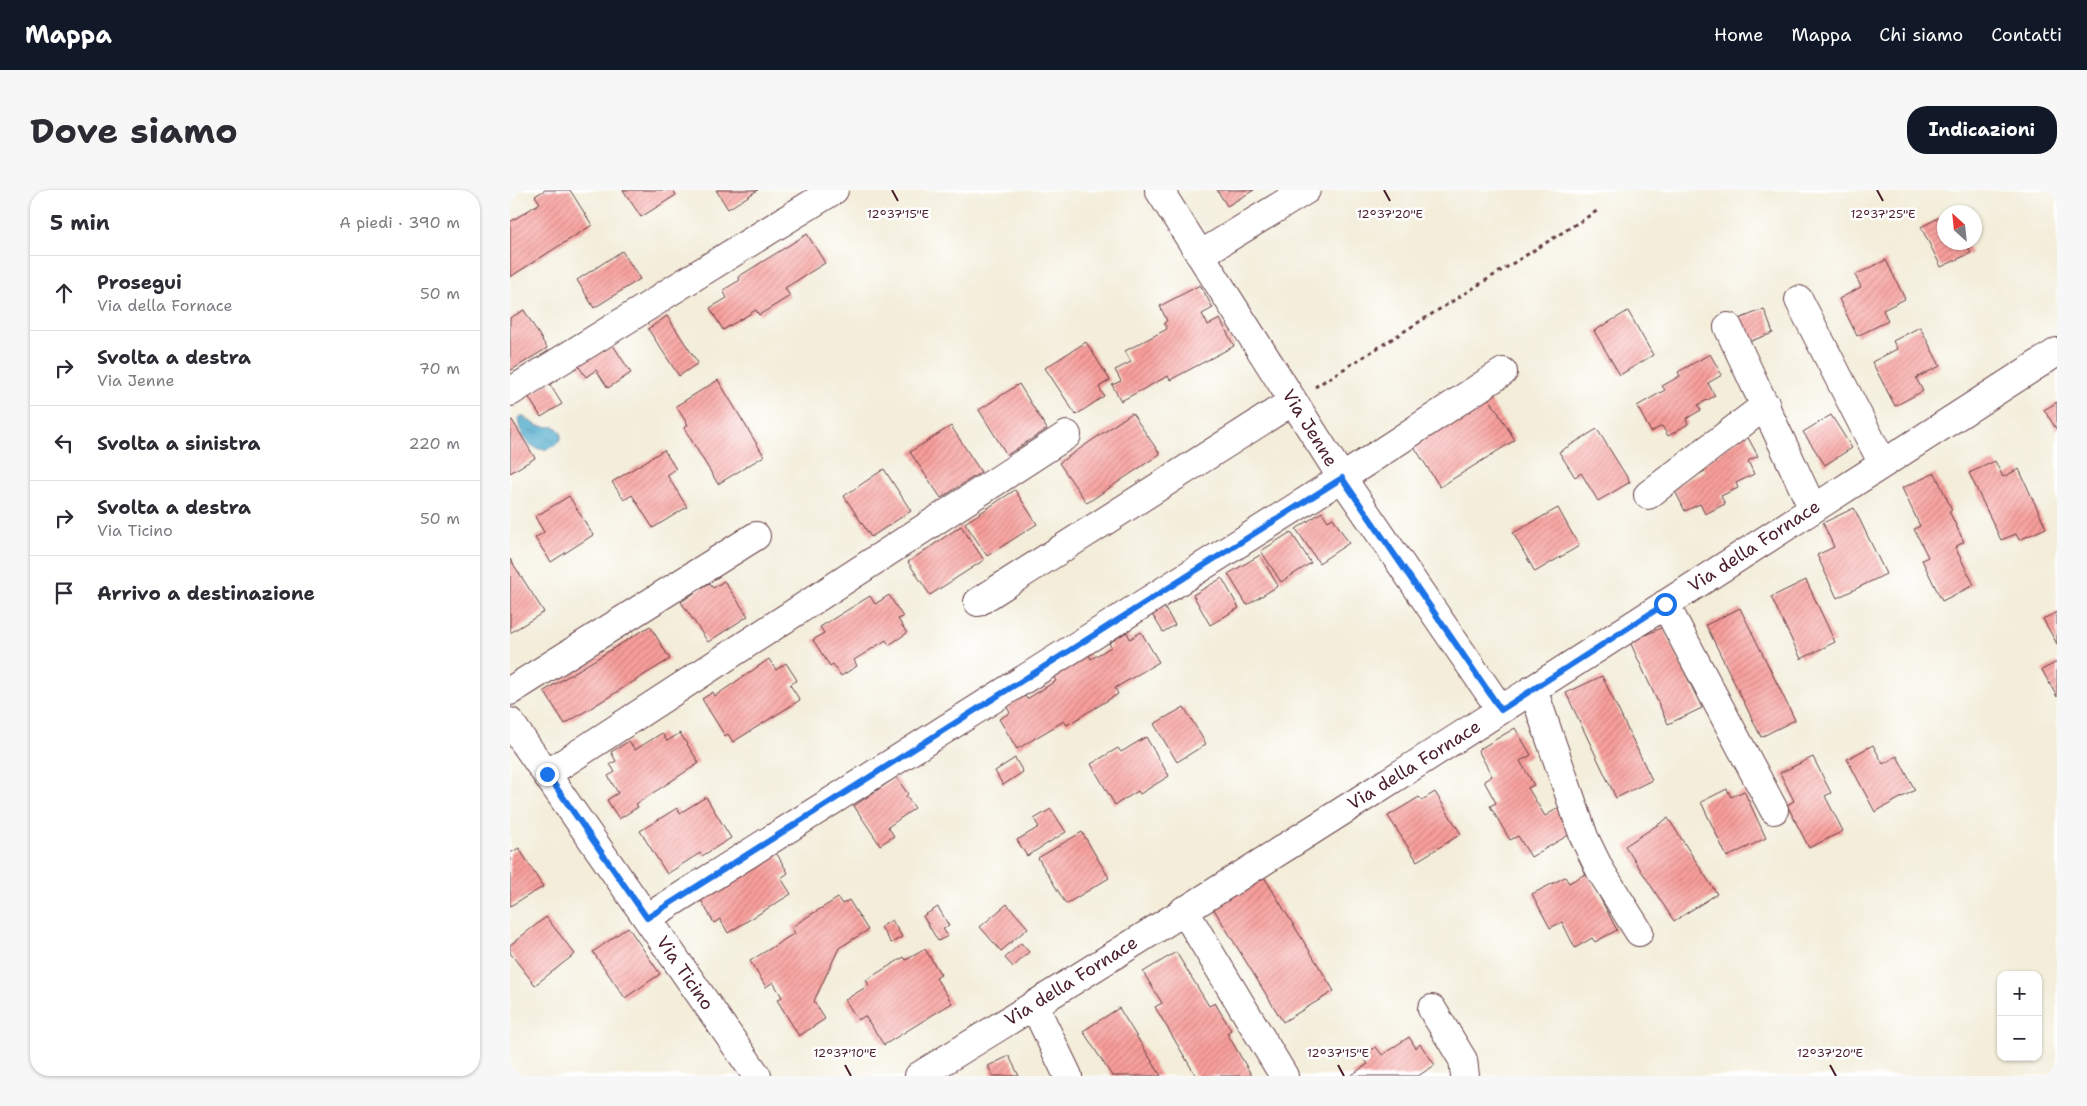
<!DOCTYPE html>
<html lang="it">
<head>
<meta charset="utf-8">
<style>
	body { margin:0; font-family:"Shantell Sans",sans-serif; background:#f7f7f7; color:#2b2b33 }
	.controls { position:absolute; right:15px; bottom:15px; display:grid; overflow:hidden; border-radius:10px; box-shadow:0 1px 4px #0004 }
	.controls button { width:45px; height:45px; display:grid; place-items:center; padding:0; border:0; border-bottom:1px solid #e1e1e2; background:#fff; color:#2b2b33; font:25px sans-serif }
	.compass { position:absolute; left:1427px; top:15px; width:45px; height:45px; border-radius:50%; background:#fff; box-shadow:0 1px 4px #0004; rotate:333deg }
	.stop { position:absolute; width:15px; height:15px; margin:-11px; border:4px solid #1a73e8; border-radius:50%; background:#fff }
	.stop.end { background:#1a73e8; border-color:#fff; box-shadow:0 1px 5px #0008 }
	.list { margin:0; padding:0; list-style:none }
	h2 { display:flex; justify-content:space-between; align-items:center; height:65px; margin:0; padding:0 20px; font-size:21px }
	h2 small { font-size:16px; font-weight:400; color:#7c7c81 }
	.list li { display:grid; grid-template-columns:32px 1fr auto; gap:15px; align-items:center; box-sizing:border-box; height:75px; padding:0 20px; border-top:1px solid #e1e1e2 }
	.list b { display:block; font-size:19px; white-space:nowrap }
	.list p { margin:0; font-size:16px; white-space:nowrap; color:#7c7c81 }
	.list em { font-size:16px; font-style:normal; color:#7c7c81 }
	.icon { flex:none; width:28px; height:28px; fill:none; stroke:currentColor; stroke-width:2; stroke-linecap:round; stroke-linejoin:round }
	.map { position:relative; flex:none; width:1547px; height:886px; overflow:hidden; border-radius:20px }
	header { display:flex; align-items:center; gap:30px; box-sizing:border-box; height:70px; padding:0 25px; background:#111827; color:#fff }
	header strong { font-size:24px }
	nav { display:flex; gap:28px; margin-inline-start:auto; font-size:18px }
	.intro { display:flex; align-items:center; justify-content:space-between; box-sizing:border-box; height:120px; padding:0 30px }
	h1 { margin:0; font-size:35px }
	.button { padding:12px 22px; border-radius:20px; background:#111827; color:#fff; font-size:18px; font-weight:700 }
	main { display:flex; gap:30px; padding:0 30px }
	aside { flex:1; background:#fff; border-radius:20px; box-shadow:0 1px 4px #0004 }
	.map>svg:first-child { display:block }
	.water { fill:url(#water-ripples); stroke:#4a637a }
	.building { fill:url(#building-hatch) }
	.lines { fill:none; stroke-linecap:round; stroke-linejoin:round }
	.minor-casing { stroke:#633e45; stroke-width:30 }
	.path { stroke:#633e45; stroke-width:3; stroke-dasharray:4 4; stroke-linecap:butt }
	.minor { stroke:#fff; stroke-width:28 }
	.route { stroke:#1a73e8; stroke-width:6 }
	.ticks { fill:none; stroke:#4a1f2b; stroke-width:2 }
	.labels { text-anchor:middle; stroke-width:5; stroke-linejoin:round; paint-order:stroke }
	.street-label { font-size:18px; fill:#4a1f2b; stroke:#fff }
	.ticks-label { font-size:12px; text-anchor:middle; fill:#4a1f2b; stroke:#fff; stroke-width:5; stroke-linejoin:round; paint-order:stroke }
</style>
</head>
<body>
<header>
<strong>Mappa</strong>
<nav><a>Home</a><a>Mappa</a><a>Chi siamo</a><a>Contatti</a></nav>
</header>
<div class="intro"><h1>Dove siamo</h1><a class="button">Indicazioni</a></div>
<main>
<aside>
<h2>5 min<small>A piedi · 390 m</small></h2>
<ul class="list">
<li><svg class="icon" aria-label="ahead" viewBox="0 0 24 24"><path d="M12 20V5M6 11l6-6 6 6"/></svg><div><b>Prosegui</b><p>Via della Fornace</p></div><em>50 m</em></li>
<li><svg class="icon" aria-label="right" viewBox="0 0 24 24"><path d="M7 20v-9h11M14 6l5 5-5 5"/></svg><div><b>Svolta a destra</b><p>Via Jenne</p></div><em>70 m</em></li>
<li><svg class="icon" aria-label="left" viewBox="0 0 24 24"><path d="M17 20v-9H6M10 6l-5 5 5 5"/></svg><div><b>Svolta a sinistra</b></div><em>220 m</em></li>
<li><svg class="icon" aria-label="right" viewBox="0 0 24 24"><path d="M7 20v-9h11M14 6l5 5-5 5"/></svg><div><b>Svolta a destra</b><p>Via Ticino</p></div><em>50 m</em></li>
<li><svg class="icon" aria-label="arrive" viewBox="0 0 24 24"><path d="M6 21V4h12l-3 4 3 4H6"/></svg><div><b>Arrivo a destinazione</b></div></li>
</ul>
</aside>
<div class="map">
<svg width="1547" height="886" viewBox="0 0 1547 886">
	<defs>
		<pattern id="water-ripples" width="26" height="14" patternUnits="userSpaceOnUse" patternTransform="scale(1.25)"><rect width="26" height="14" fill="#4aa7c9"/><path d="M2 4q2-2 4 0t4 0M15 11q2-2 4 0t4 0" fill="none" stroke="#4087a3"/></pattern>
		<pattern id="building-hatch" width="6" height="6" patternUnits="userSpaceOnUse" patternTransform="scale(1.25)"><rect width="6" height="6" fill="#f89f9b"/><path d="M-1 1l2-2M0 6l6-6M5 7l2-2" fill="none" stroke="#cb817f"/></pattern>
	</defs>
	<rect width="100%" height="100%" fill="#fff"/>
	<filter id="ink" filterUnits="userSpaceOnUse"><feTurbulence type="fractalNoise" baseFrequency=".02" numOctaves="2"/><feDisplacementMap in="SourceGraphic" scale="10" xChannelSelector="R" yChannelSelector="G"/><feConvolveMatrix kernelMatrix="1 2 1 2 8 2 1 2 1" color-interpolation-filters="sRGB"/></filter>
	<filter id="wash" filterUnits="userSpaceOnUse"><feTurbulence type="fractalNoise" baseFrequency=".0096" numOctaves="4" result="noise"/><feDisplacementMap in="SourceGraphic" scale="20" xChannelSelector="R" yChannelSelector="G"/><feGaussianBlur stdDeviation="1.12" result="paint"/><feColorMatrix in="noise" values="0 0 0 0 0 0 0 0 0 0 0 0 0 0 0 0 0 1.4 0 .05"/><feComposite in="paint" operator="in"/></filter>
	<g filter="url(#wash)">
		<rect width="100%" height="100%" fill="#f3edd9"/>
		<path class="water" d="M12,226L28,236L46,237L51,243V249C32,273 9,251 8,228Z"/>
		<g id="blocks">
			<path class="building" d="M35,0H60L82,35L0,87V32L30,13L25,6Z
				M113,0H163L166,5L131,27Z
				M206,0H248L218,19Z
				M707,0H744L717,16Z
				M1434,25V52H1456L1461,63L1431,77L1411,37Z
				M297,44L315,73L275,98L280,106L249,125L246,120L213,140L200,118L217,108L213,100L230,90L228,87Z
				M112,61L130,89L84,118L67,90Z
				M1376,70L1395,109L1373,120L1378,131L1347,146L1329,109L1351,97L1345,85Z
				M690,95L703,118L692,124L698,135L710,129L724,156L660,190L658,186L611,211L602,195L611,191L605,180L621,172L615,161L657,139L654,133L657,131L650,116Z
				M1254,119L1263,143L1238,152L1229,129Z
				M14,120L37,158L0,181V128Z
				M1118,121L1143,165L1110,185L1084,141Z
				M157,126L188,173L169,186L138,139Z
				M1410,137L1430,176L1406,188L1413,201L1385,216L1362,172L1387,159L1383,151Z
				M101,152L121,183L98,198L86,180L76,187L67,174Z
				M576,152L600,190L589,197L594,206L566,225L535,178Z
				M1200,164L1212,185L1198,193L1205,206L1188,215L1191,220L1176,229L1178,234L1158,246L1152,236L1141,242L1127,216L1155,200L1152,196L1170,186L1168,182Z
				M208,190L254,266L208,294L174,238L178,235L166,216Z
				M39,193L52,214L31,227L18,206Z
				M509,194L537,239L497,265L469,220Z
				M979,208L1005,250L930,297L903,255Z
				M1547,212V240L1534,220Z
				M622,223L650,264L577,313L549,273Z
				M1321,225L1342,258L1315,275L1293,242Z
				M2,230L25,268L0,283V231Z
				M441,236L471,282L431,308L400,262Z
				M1087,239L1120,292L1088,311L1071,283L1065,287L1049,262Z
				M1236,244L1248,266L1238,271L1244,284L1226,293L1228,298L1211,306L1215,314L1195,324L1190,314L1175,321L1163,297L1195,281L1192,275Z
				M154,260L166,279L157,285L177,317L143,338L122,305L114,310L102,292Z
				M1485,271L1493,287L1509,279L1536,338L1509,350L1506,344L1491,350L1459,283Z
				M374,279L401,321L361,347L334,306Z
				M1425,283L1442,320L1439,321L1454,352L1445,357L1464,395L1432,411L1412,370L1418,367L1404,339L1410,336L1392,298Z
				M505,300L527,334L477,366L455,333Z
				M59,306L83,345L41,372L25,348L34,342L25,327Z
				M1048,318L1069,356L1025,382L1003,343Z
				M1344,318L1376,384L1327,408L1307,365L1324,357L1313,333Z
				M812,322L818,331L823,328L839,353L809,373L786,339Z
				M451,336L474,370L420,405L398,372Z
				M781,342L801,373L771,392L751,361Z
				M750,365L768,396L737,415L718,384Z
				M0,369L34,422L0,443Z
				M712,388L729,418L700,435L683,405Z
				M1296,390L1325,452L1291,469L1261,407Z
				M214,391L238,426L198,452L171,412L199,393L203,398Z
				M379,405L393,427L388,429L397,443L379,455L376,450L344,470L347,476L331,486L323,474L320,476L303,450L314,443L310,437L360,406L365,414Z
				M652,414L665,435L653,442L640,421Z
				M1230,418L1285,530L1251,547L1196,435Z
				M1547,422V454L1533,429Z
				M140,436L160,469L55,534L34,501Z
				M1153,437L1192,518L1158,534L1120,452Z
				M617,442L620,449L631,442L649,472L605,498L608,504L557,535L554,531L507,559L489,529L500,523L497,517L515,506L517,509L546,491L542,484L578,462L581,469L601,457L599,453Z
				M259,469L266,480L276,473L287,490L280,495L290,510L223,552L218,544L215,546L192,509L203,502L205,506Z
				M1547,472V507L1532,480Z
				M1092,486L1142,590L1106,608L1056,503Z
				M674,517L696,554L667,572L644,534Z
				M1005,538L1021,565L1010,571L1024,595L1018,598L1035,626L1048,618L1062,643L1021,667L1008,646L1000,650L980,616L986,613L974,591L982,586L968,560Z
				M152,543L157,551L170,543L189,573L126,614L128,617L109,629L97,610L108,603L98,586L105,582L100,574L106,571L101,562L119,551L125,560Z
				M636,547L659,586L630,604L628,601L605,615L581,574L608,558L611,562Z
				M1363,555L1373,574L1387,566L1405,600L1365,622L1337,569Z
				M1303,567L1321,603L1315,606L1333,641L1299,658L1277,615L1284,611L1270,583Z
				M505,568L513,582L493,595L485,581Z
				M386,587L398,604L396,606L405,618L378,637L384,646L370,655L344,616Z
				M1217,599L1221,607L1234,601L1256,648L1217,667L1191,612Z
				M925,602L951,644L907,671L878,626L909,607L912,610Z
				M196,607L221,648L192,666L190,663L157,684L130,641L167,618L170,623Z
				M541,619L556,642L517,666L507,650L529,637L524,629Z
				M1158,628L1207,704L1164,731L1115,656Z
				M572,642L599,688L556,714L528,668Z
				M9,658L33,697L0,716V663Z
				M264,659L278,683L271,688L281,704L218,743L210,729L204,733L188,705Z
				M751,682L824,801L773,832L700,713Z
				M1077,683L1107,740L1085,752L1082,748L1065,758L1052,732L1040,738L1022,704L1055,687L1059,693Z
				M328,708L332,714L339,710L358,740L329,758L304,811L315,829L289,846L267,810L272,807L263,792L256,797L240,771L285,743L281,737Z
				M497,714L518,738L491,761L470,737Z
				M428,717L439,736L433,739L438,746L428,751L413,726Z
				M36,727L65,764L25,795L0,763V755Z
				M382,730L392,747L381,753L371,737Z
				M118,737L150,784L115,808L83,762Z
				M511,753L519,762L503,777L495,768Z
				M415,759L431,785L426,788L442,813L374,855L355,826L348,830L335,810L359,795L356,790L394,767L396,770Z
				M666,762L699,816L705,813L721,840L717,843L742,886H686L645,817L652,813L633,782Z
				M609,818L651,886H602L573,841Z
				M899,847L906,858L910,854L925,875L908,886H840L858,874L852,866L866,857L872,865Z
				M499,866L509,886H483L478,876Z"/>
		</g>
	</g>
	<g filter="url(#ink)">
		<use href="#blocks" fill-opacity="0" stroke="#633e45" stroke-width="1"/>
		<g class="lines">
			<g class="minor-casing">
				<path id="minor" d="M649,0L832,288L991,520
					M690,65L796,0
					M153,106L324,0
					M1289,110L1373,274
					M1218,137L1303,319
					M0,202L148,110
					M1138,305L1256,215
					M468,412L783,211
					M1155,414L1264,620
					M1023,499L1074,647L1090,680L1129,742
					M0,501L246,346
					M0,532L247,886
					M37,584L557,245
					M674,720L774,886
					M137,728L832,288L993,182
					M524,815L558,886
					M922,819L953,870L955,886
					M409,886C792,651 1169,405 1547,162"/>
			</g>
			<path class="path" d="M805,197L1090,19"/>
			<use href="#minor" class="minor"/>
		</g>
	</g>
	<g class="lines" filter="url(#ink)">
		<path class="route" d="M37,584L137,728L832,288L991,520L1155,414"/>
	</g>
	<path class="ticks" d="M382,0L388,11M874,0L880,11M1367,0L1373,11M335,875L341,886M828,875L834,886M1320,875L1326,886"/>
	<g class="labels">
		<g class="street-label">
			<text transform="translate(800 238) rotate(58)" y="6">Via Jenne</text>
			<text transform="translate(1244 356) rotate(-33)" y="6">Via della Fornace</text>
			<text transform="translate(904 575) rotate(-32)" y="6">Via della Fornace</text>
			<text transform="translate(175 783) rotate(55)" y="6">Via Ticino</text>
			<text transform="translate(561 791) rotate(-32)" y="6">Via della Fornace</text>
		</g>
	</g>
	<g class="ticks-label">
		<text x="388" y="28">12°37'15"E</text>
		<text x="880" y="28">12°37'20"E</text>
		<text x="1373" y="28">12°37'25"E</text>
		<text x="335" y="867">12°37'10"E</text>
		<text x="828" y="867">12°37'15"E</text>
		<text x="1320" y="867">12°37'20"E</text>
	</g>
</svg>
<div class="controls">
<button>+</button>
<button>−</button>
</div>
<svg class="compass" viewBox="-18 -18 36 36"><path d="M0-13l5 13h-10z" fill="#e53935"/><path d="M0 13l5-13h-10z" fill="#7c7c81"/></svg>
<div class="stop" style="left:1155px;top:414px"></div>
<div class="stop end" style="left:37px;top:584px"></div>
</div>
</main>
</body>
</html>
